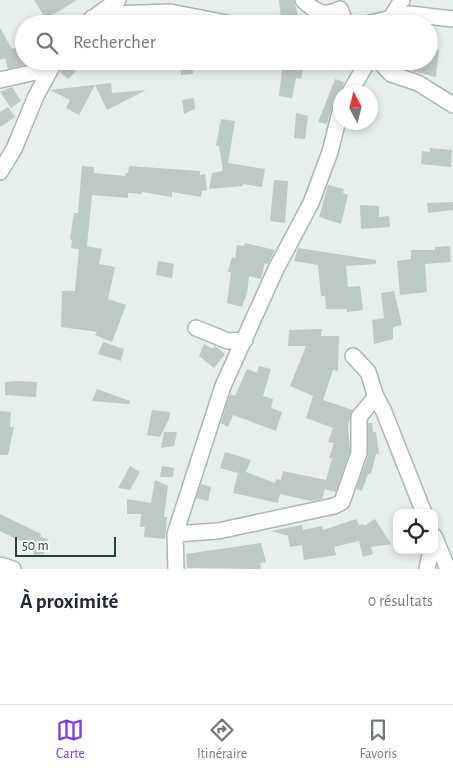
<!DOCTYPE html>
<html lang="fr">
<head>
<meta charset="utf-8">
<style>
	body { margin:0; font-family:"Alegreya Sans",sans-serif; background:#f6f6f7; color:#1f2937 }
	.controls { position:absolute; right:15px; bottom:15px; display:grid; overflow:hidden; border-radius:10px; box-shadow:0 2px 8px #0003 }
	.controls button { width:45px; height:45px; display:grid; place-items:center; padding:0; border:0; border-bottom:1px solid #e0e1e3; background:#fff; color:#1f2937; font:25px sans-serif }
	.compass { position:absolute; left:333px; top:85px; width:45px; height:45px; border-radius:50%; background:#fff; box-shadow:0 2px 8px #0003; rotate:353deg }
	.scale { position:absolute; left:15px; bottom:12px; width:101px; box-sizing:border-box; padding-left:5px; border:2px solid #24423a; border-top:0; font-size:14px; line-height:18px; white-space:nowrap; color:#24423a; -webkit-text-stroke:4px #f7fbf9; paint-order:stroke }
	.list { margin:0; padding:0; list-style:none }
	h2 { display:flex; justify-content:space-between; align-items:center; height:65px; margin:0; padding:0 20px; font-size:21px }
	h2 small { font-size:16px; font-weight:400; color:#747a83 }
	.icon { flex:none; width:28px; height:28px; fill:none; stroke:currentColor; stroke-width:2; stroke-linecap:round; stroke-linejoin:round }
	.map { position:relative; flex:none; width:453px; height:569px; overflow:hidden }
	.search { position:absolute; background:#fff; box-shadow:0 2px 8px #0003; left:15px; right:15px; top:15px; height:55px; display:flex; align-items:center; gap:12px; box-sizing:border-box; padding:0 18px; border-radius:28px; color:#747a83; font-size:19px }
	.sheet { height:135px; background:#fff }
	nav { display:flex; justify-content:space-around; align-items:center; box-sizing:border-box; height:70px; border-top:1px solid #e0e1e3; background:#fff; font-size:14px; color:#747a83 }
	nav a { display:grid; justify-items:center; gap:2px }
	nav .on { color:#7c3aed }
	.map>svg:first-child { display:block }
	.building { fill:#bbcac4 }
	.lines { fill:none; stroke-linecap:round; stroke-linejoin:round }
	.minor-casing { stroke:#a8b8b2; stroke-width:18 }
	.minor { stroke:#fff; stroke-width:15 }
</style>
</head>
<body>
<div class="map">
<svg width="453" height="569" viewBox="0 0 453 569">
	<rect width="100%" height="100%" fill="#e6efeb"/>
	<path class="building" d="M34,0H77L46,19Z
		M279,0H294L298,16L281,18Z
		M0,28L12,49L21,45L24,61H28V64L8,69L5,58L0,60Z
		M429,49L439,50L436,77L412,71L415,61H429Z
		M192,61L193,74L181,75L180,63Z
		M283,61H305L301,79L296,78L292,98L279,96Z
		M68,64L76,71L68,79L60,72Z
		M335,79L344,82L336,104L331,109L327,124L318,122Z
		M111,83L112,93L146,90L107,110L95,85L79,115L66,108L70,100L50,90Z
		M12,87L21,101L11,108L0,92Z
		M194,98L195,109L184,114L182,100Z
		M8,107L15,117L0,127V112Z
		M296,113L308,116L305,139L294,138Z
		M221,119L235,121L228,163L265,169L262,187L243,184V186L209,189L212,173L223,171L219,146H216Z
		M430,148L452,150L451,167L421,164L422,151L430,152Z
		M82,166L94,167V173L125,176L126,173H128L129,166L200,171V175L205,174L207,190L202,191L201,197L172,192V197L142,192V194L128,193V198L92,195L87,246L102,249L99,264L115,267L108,299L126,305L112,342L95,335L97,332L61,327L62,291H75L79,249L71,248L72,240L70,239L74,213H78Z
		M274,180L288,181L285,223L270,221Z
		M328,185L344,189L343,193L348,195L341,224L319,217Z
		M453,202V210L428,213L427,203Z
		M360,205L379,206V217L389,216L390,227L361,229Z
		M245,243L275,250L268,264L265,263L261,279L249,276L247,293L242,307L227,303L231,272H228L232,257L235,258L237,245L244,246Z
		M450,246L451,262L425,264L427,292L400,295L397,261L411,259V250H435V247Z
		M298,248L376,260V264L346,266L348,287L360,286L363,310L347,312V309H326L325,296H321L318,265L294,261Z
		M158,261L174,264L172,278L156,275Z
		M394,291L402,325L393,327V339L374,344L372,320L384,318L381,293Z
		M322,329L321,336H339L338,371L333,370L323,400L353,410L348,425L350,451L336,492L325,489L322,499L311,501L280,494L278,503L233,493L238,473L220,468L225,452L251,460L246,472L275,483L276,479L281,480L283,471L326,480L332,458H329L334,443L328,442L333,428L306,418L313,396L290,386L306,346H288L289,330Z
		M103,342L124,349L121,361L98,354Z
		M204,344L213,349L215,346L225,354L214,368L199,356Z
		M259,366L271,369L263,396L273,399L271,408L282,412L276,431L233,415L228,427L221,423L230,394L235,396L247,369L257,373Z
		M18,381L37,382L36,397L5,395V382Z
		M97,389L130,401L129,404L92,401Z
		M152,410L170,412L169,419L160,437L147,435Z
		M0,411L11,412L10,427H14L8,455H0Z
		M368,423H372L373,432H376L379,454H376L371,474H368L362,491L356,489L368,456Z
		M164,432H177L174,446L161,448Z
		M130,466L140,472L130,490L118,488Z
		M162,466L174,468L173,477H160Z
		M155,480L168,486L164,517H167L165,539L144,537L145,527H140L141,514H127V499L151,503Z
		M201,484L211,487L208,501L196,498Z
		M0,514L41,534L40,537L48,539L44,554L34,555L33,547L0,531Z
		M356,519L359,525L364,524V526L375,519L391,544L371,547L373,554L363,557L359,541L334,547L336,555L304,560L302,545L290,547L288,536L271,531L302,525L303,530L322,526L323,530Z
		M261,543L266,562L260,563L261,569L187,568L186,554Z"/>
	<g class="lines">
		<g class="minor-casing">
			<path id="minor" d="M303,0C314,11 325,18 340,9L346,24
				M97,15L118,0
				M92,18L114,14L170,12L232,24
				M366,24L410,14L453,19
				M387,24L402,0
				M379,61L391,74L418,83L453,105
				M0,80L49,69
				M350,92L368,61
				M0,172L14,149L36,96L55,61
				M196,328L228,341L245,340
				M353,356L368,372L375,394L384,412L424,513
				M175,534L218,531L334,506L342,502L359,453V417L373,400L375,394
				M434,536L448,569
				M0,565L13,569
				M176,569L175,534L223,386L276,269L311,203L330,152L340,112
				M427,569L431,550"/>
		</g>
		<use href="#minor" class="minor"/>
	</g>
</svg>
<div class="controls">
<button><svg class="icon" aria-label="locate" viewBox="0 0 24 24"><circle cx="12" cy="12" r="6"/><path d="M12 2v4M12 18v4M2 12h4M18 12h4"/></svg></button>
</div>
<svg class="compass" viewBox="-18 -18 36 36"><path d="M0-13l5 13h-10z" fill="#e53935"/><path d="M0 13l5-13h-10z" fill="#747a83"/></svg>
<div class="scale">50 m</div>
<div class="search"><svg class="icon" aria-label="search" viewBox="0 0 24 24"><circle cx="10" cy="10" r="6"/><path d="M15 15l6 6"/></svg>Rechercher</div>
</div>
<section class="sheet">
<h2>À proximité<small>0 résultats</small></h2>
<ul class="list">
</ul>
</section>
<nav>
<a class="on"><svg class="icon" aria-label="map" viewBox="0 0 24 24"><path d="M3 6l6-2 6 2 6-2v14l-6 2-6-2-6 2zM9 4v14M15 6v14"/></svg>Carte</a>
<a><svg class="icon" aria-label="directions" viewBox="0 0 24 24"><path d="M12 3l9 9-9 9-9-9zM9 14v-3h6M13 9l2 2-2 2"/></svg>Itinéraire</a>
<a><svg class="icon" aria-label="saved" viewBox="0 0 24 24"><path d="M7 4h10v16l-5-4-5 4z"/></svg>Favoris</a>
</nav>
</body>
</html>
